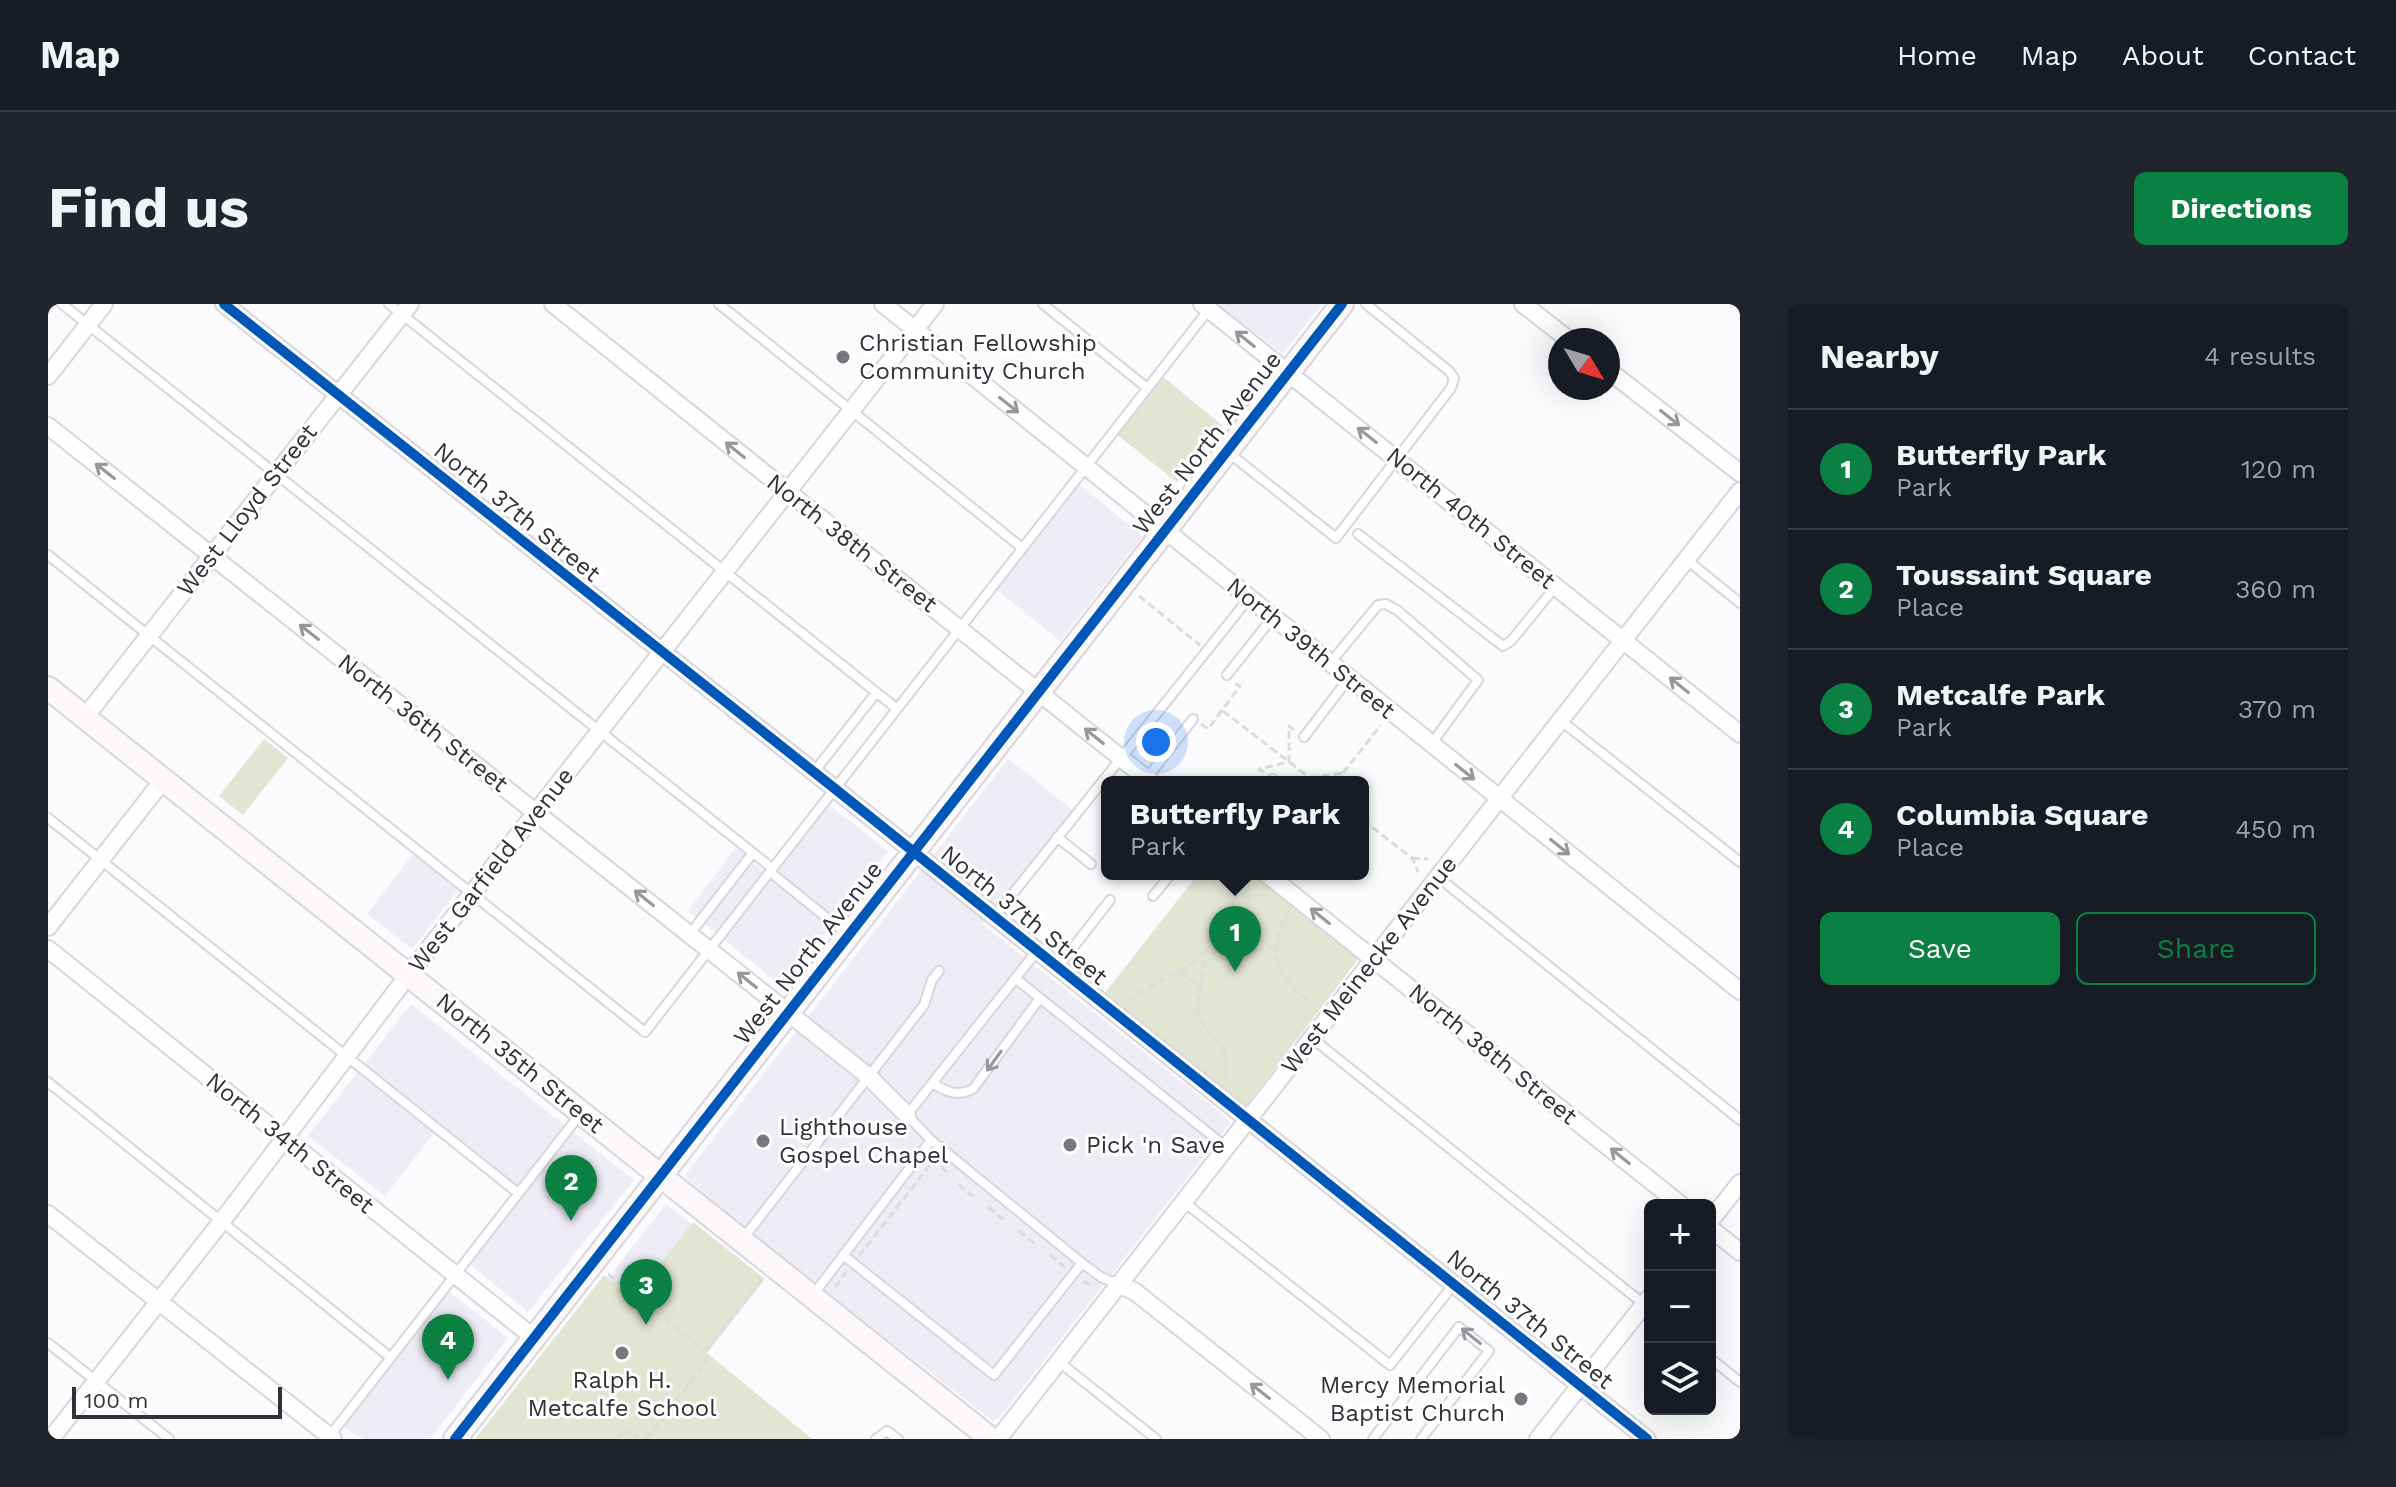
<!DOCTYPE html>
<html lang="en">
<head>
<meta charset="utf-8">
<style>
	body { margin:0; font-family:"Work Sans",sans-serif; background:#20242c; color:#f1f3f6 }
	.controls { position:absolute; right:24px; bottom:24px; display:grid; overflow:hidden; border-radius:12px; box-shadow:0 8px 32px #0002 }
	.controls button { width:72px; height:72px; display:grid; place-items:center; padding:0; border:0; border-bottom:2px solid #363941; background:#171b24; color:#f1f3f6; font:40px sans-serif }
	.compass { position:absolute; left:1500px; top:24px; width:72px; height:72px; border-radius:50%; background:#171b24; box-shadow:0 8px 32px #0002; rotate:128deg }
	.scale { position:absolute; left:24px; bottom:20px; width:210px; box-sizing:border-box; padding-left:8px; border:4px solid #32313a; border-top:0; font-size:22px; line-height:28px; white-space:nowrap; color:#32313a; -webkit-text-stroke:6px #fff; paint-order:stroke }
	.you { position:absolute; left:1108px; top:438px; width:28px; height:28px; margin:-20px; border:6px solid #fff; border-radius:50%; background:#1a73e8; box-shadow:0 0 0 12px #1a73e833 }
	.badge { display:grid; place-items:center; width:52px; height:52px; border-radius:50%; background:#0b8043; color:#fff; font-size:26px; font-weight:700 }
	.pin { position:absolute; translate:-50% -66px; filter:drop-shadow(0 2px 4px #0008) }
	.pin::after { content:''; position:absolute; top:42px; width:28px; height:24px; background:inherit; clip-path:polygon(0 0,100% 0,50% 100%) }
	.popup { position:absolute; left:1053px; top:472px; width:268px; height:104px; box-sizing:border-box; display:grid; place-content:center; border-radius:12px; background:#171b24; filter:drop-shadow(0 2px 6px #0005); font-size:26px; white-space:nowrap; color:#9ea1a6 }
	.popup b { font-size:30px; color:#f1f3f6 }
	.popup::after { content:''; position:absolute; left:50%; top:100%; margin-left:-16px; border:16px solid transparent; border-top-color:#171b24 }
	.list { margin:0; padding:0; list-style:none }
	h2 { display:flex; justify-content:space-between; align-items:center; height:104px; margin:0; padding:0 32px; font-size:34px }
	h2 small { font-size:26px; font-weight:400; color:#9ea1a6 }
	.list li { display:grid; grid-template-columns:52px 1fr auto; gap:24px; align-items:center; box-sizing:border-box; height:120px; padding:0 32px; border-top:2px solid #363941 }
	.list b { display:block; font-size:30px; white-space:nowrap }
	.list p { margin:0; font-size:26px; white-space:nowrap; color:#9ea1a6 }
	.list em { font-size:26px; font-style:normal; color:#9ea1a6 }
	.actions { display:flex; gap:16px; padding:24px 32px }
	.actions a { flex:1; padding:18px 0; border:2px solid #0b8043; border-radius:12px; text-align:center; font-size:28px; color:#0b8043 }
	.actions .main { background:#0b8043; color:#fff }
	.icon { flex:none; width:44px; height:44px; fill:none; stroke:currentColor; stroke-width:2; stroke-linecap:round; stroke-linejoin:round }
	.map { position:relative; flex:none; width:1692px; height:1135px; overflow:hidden; border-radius:12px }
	header { display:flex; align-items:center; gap:48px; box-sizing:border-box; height:112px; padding:0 40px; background:#171b24; border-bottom:2px solid #363941 }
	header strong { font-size:38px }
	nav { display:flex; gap:44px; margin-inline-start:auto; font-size:28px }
	.intro { display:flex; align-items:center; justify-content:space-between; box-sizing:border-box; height:192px; padding:0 48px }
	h1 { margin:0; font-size:56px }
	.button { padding:20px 36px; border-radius:12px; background:#0b8043; color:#fff; font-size:28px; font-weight:700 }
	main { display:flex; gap:48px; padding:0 48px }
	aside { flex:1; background:#171b24; border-radius:12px; box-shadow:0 8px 32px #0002 }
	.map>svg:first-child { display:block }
	.built { fill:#eeecf5 }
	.green { fill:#e3e5d3 }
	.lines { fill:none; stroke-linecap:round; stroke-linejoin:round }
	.lane-casing { stroke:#d7d6dc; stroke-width:12 }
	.street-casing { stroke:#d7d6dc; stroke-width:20 }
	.secondary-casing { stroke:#d7d6dc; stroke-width:26 }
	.path { stroke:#dcdbdd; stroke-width:3; stroke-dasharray:8 4; stroke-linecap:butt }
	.lane { stroke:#fefeff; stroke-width:8 }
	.street { stroke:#fefeff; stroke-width:16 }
	.secondary { stroke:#fcf8fa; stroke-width:22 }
	.cycleway-casing { stroke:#fff; stroke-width:15 }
	.cycleway { stroke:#0057b8; stroke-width:10 }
	.oneway { stroke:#98989c }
	.poi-dot { fill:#78777e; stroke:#fff; stroke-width:3 }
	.labels { text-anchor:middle; stroke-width:6; stroke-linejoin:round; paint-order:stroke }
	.poi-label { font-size:24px; fill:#32313a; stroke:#fff; text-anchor:start }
	.street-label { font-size:24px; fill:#32313a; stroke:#fff }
</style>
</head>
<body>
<header>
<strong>Map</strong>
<nav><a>Home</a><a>Map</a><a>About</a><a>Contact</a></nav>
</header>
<div class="intro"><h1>Find us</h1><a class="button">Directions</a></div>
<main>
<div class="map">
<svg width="1692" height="1135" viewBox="0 0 1692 1135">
	<rect width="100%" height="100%" fill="#fbfafd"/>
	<path class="built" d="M1168,0H1274L1235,50Z
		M1028,178L1095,232L1012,337L948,285Z
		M960,455L1025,506L934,620L1173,809L1182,819L951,1114L945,1117L727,948L640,876L637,871Z
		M780,500L840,547L735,683L640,607L688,544L722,572Z
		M366,549L411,585L364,645L319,610Z
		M363,700L586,876L480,1008L420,959L475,889L391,823L337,892L260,832Z
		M618,900L644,920L586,993L560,974Z
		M399,986L460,1034L382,1135H316L303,1128L295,1121Z"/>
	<path class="green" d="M1114,72L1174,121L1129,178L1068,130Z
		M216,435L240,454L195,511L171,492Z
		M1150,570H1204L1311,654L1198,802L1057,689Z
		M645,918L717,975L659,1049L764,1135H427L556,971L586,993Z"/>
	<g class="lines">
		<g class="lane-casing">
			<path id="lane" d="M14,0L724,564
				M341,0L848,404
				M671,0L973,243
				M995,0L1099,84
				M1181,149L1288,234L1403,84L1406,74L1401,67L1318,0
				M1310,230L1455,342L1463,337L1508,282
				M0,251L597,728L1162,4
				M1639,256L1692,299
				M1283,358L1330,301L1338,300L1349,306L1430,376L1384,439
				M1179,371L1225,313
				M1512,416L1692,558
				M1256,433L1301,374
				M766,468L828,389
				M1099,474L1145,415
				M1222,478L1225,475
				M0,514L470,889
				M1009,533L1043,560
				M722,568L799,630
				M1390,573L1692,816
				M1105,592L1123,570
				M947,612L1201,294
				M642,630L704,550
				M989,647L859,811L883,836L1034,959L1053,973L1069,980
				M1010,663L1062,596
				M967,674L1178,843
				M1264,734L1597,1001
				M0,778L342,1053
				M884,779C899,788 909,793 925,785L992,694
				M1136,898L1342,1061L1406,980
				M694,936L876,701L884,676L891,667
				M795,951L946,1071L1034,959
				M765,991L883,836
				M0,1039L121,1135
				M1662,1054L1692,1078
				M1010,1057L1108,1135
				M281,1133L533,809
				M828,1135L839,1127L850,1135
				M1325,1135L1411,1023L1441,1047L1373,1135"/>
		</g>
		<g class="street-casing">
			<path id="street" d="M176,0L786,484L1599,1135
				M505,0L1103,478
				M835,0L1692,687
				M1154,0L1692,430
				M1475,0L1521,36
				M1560,66L1692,169
				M0,72L56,0
				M0,122L820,772L859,811
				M37,413L362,0
				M1219,570L1633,901
				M0,623L116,475
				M0,645L485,1033
				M0,910L285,1135
				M1662,917L1692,879
				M1662,924L1692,948
				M1069,980L1086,987L1273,1135
				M3,1135L174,917L361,670L887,0
				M950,1135L1692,187
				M1490,1135L1602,993"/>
		</g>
		<g class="secondary-casing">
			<path id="secondary" d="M0,384L943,1135
				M407,1135L1294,0"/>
		</g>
		<path class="path" d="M1091,292L1152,341
			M1175,407L1262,474L1263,478
			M1153,420L1160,425L1192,382L1187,379
			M1216,468L1211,465L1241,458V422L1246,426
			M1295,469L1333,421
			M1262,474L1295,469V478
			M1315,516L1364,554L1370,568
			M1364,554L1380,555
			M1188,596L1189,570
			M1241,606C1217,648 1228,676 1266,700
			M1220,644L1228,643
			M1133,668L1152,683
			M1079,696L1149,657L1158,645
			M1177,774C1185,732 1158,739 1149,705L1161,631L1168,617L1188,596L1219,589
			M910,880L926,893
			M940,903L957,917
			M971,927L987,940
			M1002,951L1017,963
			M811,952L886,856L899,868
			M560,970L657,1047
			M1035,977L1045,983
			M787,983L799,967
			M569,1135L577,1125L590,1135
			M598,1135L658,1058V1047L713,976"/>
		<use href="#lane" class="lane"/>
		<use href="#street" class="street"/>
		<use href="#secondary" class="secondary"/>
		<g class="cycleway-casing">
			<path id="cycleway" d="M176,0L786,484L1599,1135
				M407,1135L1294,0"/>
		</g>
		<use href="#cycleway" class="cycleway"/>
	</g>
	<defs><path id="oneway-shaft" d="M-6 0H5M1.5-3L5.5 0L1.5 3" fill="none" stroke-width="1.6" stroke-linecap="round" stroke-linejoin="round" transform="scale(2)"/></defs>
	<g class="oneway">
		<use href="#oneway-shaft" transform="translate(1197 35) rotate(-141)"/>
		<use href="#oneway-shaft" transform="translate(961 101) rotate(39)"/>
		<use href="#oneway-shaft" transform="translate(1622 114) rotate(38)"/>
		<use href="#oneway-shaft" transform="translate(1319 131) rotate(-142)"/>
		<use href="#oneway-shaft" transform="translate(687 146) rotate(-141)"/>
		<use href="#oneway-shaft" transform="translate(57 167) rotate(-142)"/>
		<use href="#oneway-shaft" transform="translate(261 328) rotate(-142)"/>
		<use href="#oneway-shaft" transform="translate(1631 381) rotate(-141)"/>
		<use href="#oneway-shaft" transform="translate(1046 432) rotate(-141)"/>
		<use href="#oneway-shaft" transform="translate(1417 468) rotate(39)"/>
		<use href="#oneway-shaft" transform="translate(1512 543) rotate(39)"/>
		<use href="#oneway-shaft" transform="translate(596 594) rotate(-141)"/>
		<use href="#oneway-shaft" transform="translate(1272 612) rotate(-141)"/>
		<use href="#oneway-shaft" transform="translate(699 676) rotate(-141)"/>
		<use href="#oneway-shaft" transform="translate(946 757) rotate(126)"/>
		<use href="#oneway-shaft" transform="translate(1572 852) rotate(-141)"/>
		<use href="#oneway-shaft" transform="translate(1423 1032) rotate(-141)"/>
		<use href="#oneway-shaft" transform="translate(1212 1087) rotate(-142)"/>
	</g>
	<g class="poi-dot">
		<circle cx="795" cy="53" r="8"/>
		<circle cx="715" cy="837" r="8"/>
		<circle cx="1022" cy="841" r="8"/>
		<circle cx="574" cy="1049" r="8"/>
		<circle cx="1473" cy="1095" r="8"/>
	</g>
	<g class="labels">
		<g class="poi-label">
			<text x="811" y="47">Christian Fellowship<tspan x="811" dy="28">Community Church</tspan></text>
			<text x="731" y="831">Lighthouse<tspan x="731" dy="28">Gospel Chapel</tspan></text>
			<text x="1038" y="849">Pick 'n Save</text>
			<text x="574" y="1084" text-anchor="middle">Ralph H.<tspan x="574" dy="28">Metcalfe School</tspan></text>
			<text x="1457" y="1089" text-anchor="end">Mercy Memorial<tspan x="1457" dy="28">Baptist Church</tspan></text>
		</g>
		<g class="street-label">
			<text transform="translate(1159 139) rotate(-52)" y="8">West North Avenue</text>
			<text transform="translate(199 206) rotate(-52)" y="8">West Lloyd Street</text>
			<text transform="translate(469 208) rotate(39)" y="8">North 37th Street</text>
			<text transform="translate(1423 214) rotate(39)" y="8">North 40th Street</text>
			<text transform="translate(804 239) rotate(38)" y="8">North 38th Street</text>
			<text transform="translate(1263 344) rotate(39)" y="8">North 39th Street</text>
			<text transform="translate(375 419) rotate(38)" y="8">North 36th Street</text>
			<text transform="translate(443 566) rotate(-52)" y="8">West Garfield Avenue</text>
			<text transform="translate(976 611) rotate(39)" y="8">North 37th Street</text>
			<text transform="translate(760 649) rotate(-52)" y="8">West North Avenue</text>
			<text transform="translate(1321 661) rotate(-52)" y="8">West Meinecke Avenue</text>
			<text transform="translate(1445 750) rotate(39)" y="8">North 38th Street</text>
			<text transform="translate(472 759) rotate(39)" y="8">North 35th Street</text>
			<text transform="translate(242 839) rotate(39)" y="8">North 34th Street</text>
			<text transform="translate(1482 1015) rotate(39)" y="8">North 37th Street</text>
		</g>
	</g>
</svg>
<div class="controls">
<button>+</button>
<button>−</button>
<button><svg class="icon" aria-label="layers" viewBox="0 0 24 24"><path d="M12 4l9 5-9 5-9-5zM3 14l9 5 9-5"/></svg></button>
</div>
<svg class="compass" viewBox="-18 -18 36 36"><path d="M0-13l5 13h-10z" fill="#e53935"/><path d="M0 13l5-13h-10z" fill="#9ea1a6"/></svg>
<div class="scale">100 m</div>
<div class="you"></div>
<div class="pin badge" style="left:1187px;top:668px">1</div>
<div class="popup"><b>Butterfly Park</b>Park</div>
<div class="pin badge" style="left:523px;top:917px">2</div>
<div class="pin badge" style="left:598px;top:1021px">3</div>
<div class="pin badge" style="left:400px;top:1076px">4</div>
</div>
<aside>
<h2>Nearby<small>4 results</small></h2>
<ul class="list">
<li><span class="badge">1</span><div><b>Butterfly Park</b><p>Park</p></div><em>120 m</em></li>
<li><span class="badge">2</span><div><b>Toussaint Square</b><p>Place</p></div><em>360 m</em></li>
<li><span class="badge">3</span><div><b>Metcalfe Park</b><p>Park</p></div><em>370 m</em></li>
<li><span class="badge">4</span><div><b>Columbia Square</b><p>Place</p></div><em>450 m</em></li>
</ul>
<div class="actions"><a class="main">Save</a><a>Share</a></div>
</aside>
</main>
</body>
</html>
